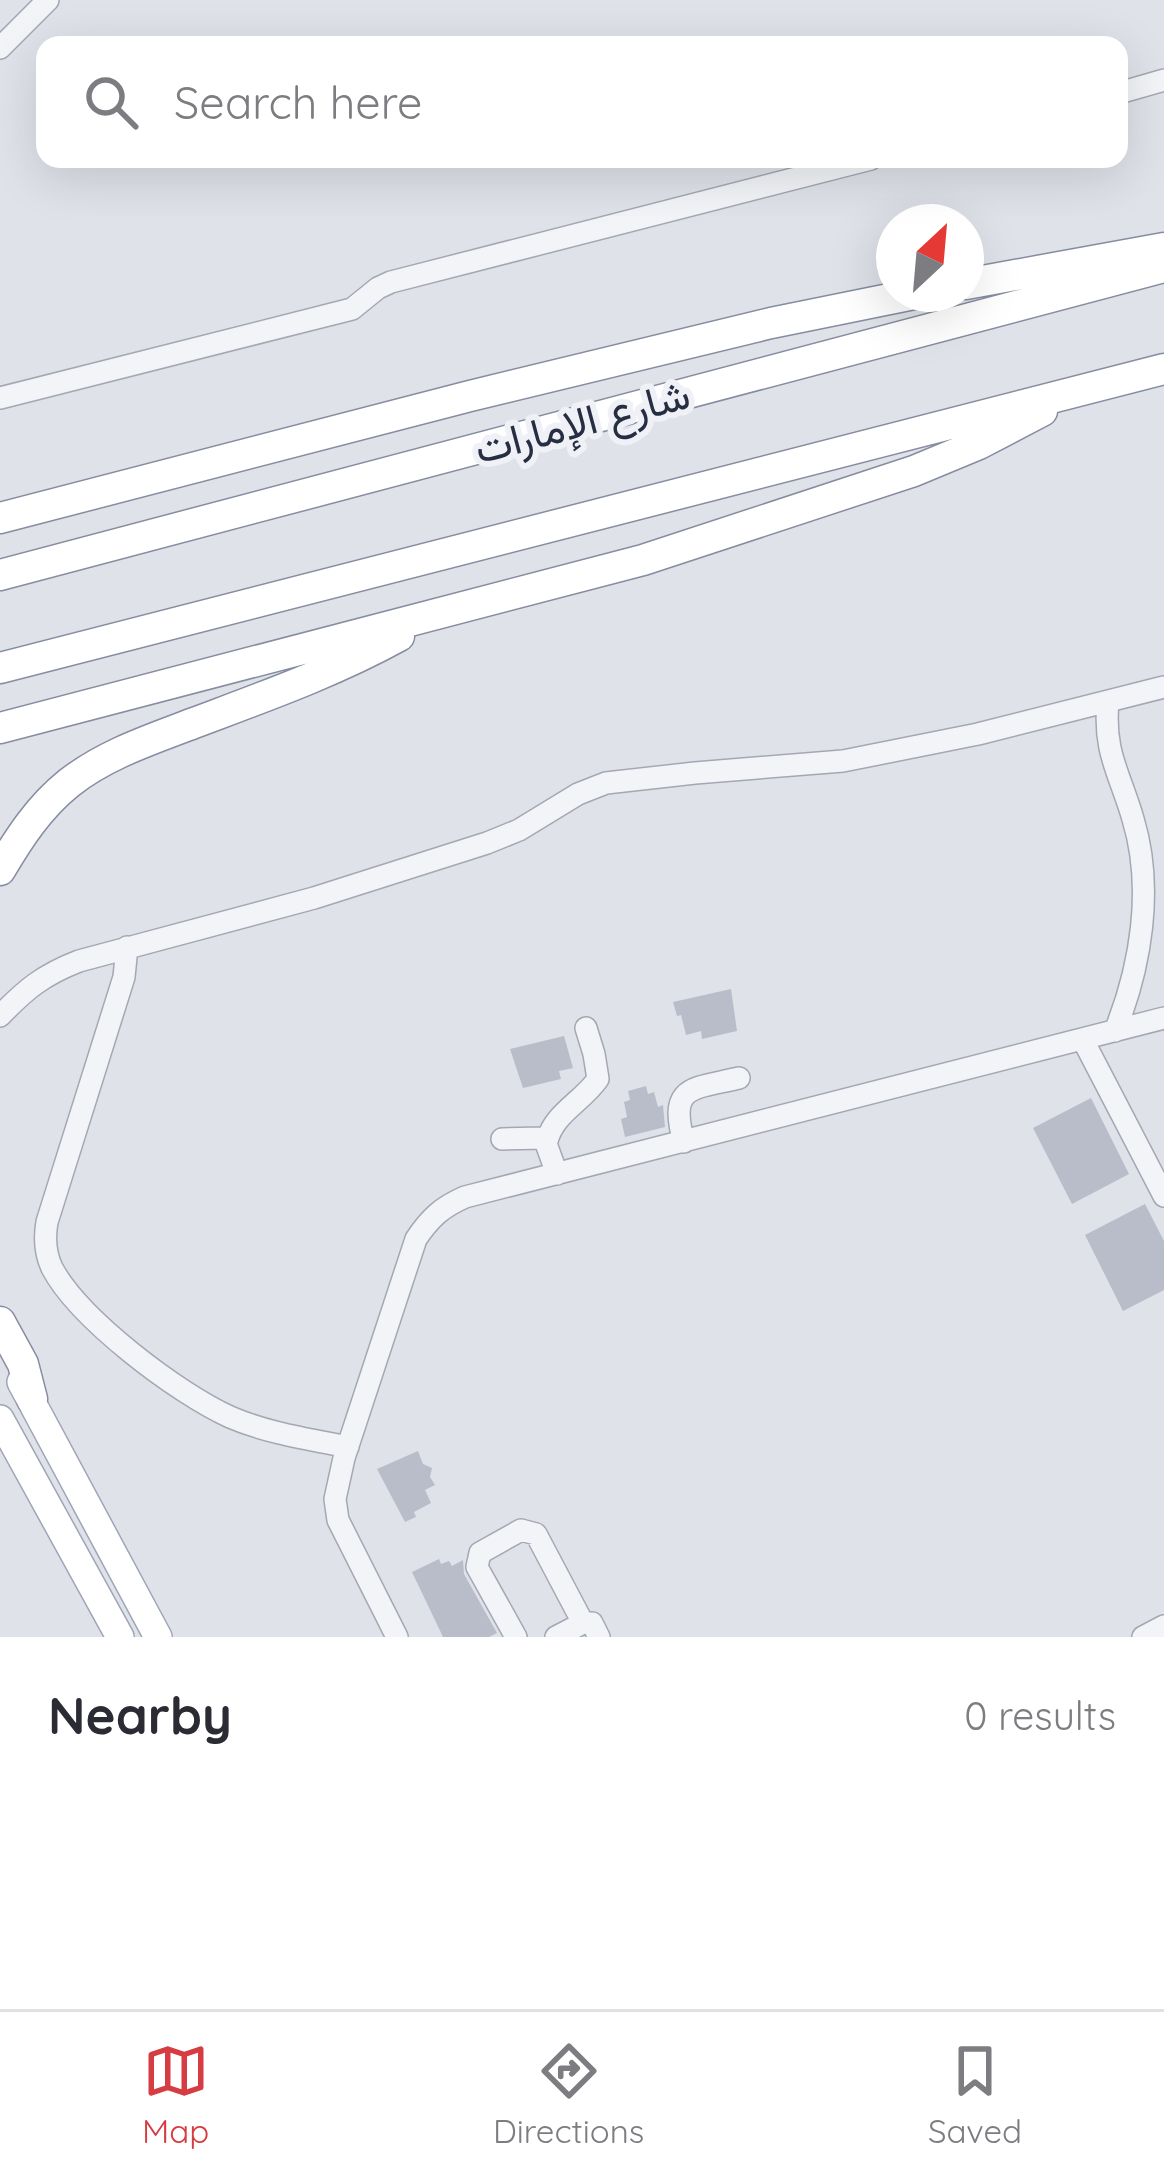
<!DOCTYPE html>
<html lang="en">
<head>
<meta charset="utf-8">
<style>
	body { margin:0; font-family:Quicksand,Vazirmatn,sans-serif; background:#f2f2f3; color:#2b2b33 }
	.compass { position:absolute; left:876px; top:204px; width:108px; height:108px; border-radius:50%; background:#fff; box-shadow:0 12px 48px #0002; rotate:26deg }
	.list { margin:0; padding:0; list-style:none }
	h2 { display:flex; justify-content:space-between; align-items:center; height:156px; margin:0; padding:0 48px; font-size:51px }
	h2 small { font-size:39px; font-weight:400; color:#7c7c81 }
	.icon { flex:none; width:66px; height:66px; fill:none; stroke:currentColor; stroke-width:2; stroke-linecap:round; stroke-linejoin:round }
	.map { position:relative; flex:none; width:1164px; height:1637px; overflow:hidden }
	.search { position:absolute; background:#fff; box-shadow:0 12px 48px #0002; left:36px; right:36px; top:36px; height:132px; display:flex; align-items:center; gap:30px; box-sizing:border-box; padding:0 42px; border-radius:24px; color:#7c7c81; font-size:45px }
	.sheet { height:372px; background:#fff }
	nav { display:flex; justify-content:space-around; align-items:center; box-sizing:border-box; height:168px; border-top:3px solid #e1e1e2; background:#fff; font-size:33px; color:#7c7c81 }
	nav a { display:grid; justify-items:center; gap:6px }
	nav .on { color:#d63d42 }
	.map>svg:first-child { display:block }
	.building { fill:#b9bdca }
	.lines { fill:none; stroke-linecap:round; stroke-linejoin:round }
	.minor-casing { stroke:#a4a8b4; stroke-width:24 }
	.major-casing { stroke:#9ea5b6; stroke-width:30 }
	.highway-casing { stroke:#868da1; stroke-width:33 }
	.minor { stroke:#f2f4f7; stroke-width:21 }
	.major { stroke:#fff; stroke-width:27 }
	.highway { stroke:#fff; stroke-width:30 }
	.labels { text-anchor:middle; stroke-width:12; stroke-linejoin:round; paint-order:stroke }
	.street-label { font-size:42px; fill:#272e42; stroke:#eff1f7 }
</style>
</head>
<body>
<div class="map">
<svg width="1164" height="1637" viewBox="0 0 1164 1637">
	<rect width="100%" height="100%" fill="#dfe2e9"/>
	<path class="building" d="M731,989L737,1031L702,1039L701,1031L686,1035L681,1015L677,1016L673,1002Z
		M564,1036L573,1068L559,1071L561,1079L523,1088L510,1049Z
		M646,1086L648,1094L654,1092L658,1107L663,1105L665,1127L625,1137L621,1119L627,1117L624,1102L630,1100L628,1091Z
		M1091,1098L1129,1174L1072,1204L1033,1128Z
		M1145,1204L1164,1241V1290L1123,1311L1085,1235Z
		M418,1451L423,1464L432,1468L430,1477L435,1485L425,1490L431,1503L414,1512L416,1517L405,1522L377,1469Z
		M439,1559L441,1564L449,1561L452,1566L463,1560L464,1574L497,1633L489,1637H443L412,1572Z"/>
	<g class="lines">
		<g class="minor-casing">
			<path id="minor" d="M0,48L48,0
				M1119,93L1164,80
				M0,398L352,309L378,288L391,282L871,159
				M1108,702C1103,752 1120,774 1133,819C1154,888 1141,966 1115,1031
				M127,947L124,977L47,1222C44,1239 45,1253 52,1268C79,1319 177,1393 230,1417C267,1433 308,1439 348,1447
				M0,1016C26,989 43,975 79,961L314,898L487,843L519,830L578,794L606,783L695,773L843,761L978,734L1164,687
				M1083,1040L1164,1196
				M502,1139L544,1138L557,1174
				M547,1141C554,1113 582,1102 598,1079L594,1054L586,1028
				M684,1142C668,1085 692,1089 739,1078
				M397,1637L338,1520L335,1499L344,1458L416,1239C430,1218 442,1207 465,1197L1164,1018
				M516,1637L477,1567L480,1553L521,1530L536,1534L583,1623H592L599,1637
				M556,1637L583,1623
				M1143,1637L1164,1626"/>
		</g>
		<g class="major-casing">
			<path id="major" d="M21,1382L158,1637
				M0,1419L120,1637"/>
		</g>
		<g class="highway-casing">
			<path id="highway" d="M966,284L1164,248
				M0,518L470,396L771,323L914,294
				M0,575L1164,267
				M0,668L1164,369
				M0,728L643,560L914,471L979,444L1042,411
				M0,870C19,838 39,807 69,783C106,754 150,740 194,723C263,697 334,672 399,636
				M0,1322L23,1364L32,1399"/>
		</g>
		<use href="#minor" class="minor"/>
		<use href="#major" class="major"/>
		<use href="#highway" class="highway"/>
	</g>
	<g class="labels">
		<g class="street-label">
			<text transform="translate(582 421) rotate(-15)" y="15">شارع الإمارات</text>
		</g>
	</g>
</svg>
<svg class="compass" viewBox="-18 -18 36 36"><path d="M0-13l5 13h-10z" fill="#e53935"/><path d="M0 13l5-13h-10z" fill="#7c7c81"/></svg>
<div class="search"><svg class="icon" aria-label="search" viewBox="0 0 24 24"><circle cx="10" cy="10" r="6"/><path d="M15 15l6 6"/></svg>Search here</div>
</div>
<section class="sheet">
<h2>Nearby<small>0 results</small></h2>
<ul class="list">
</ul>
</section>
<nav>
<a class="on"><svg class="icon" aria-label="map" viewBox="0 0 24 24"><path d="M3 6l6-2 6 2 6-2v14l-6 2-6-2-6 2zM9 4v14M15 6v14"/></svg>Map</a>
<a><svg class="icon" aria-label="directions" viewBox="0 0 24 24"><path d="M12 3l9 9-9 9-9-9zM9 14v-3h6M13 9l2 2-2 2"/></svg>Directions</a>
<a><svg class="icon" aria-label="saved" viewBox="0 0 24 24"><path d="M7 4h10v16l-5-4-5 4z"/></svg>Saved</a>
</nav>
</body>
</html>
